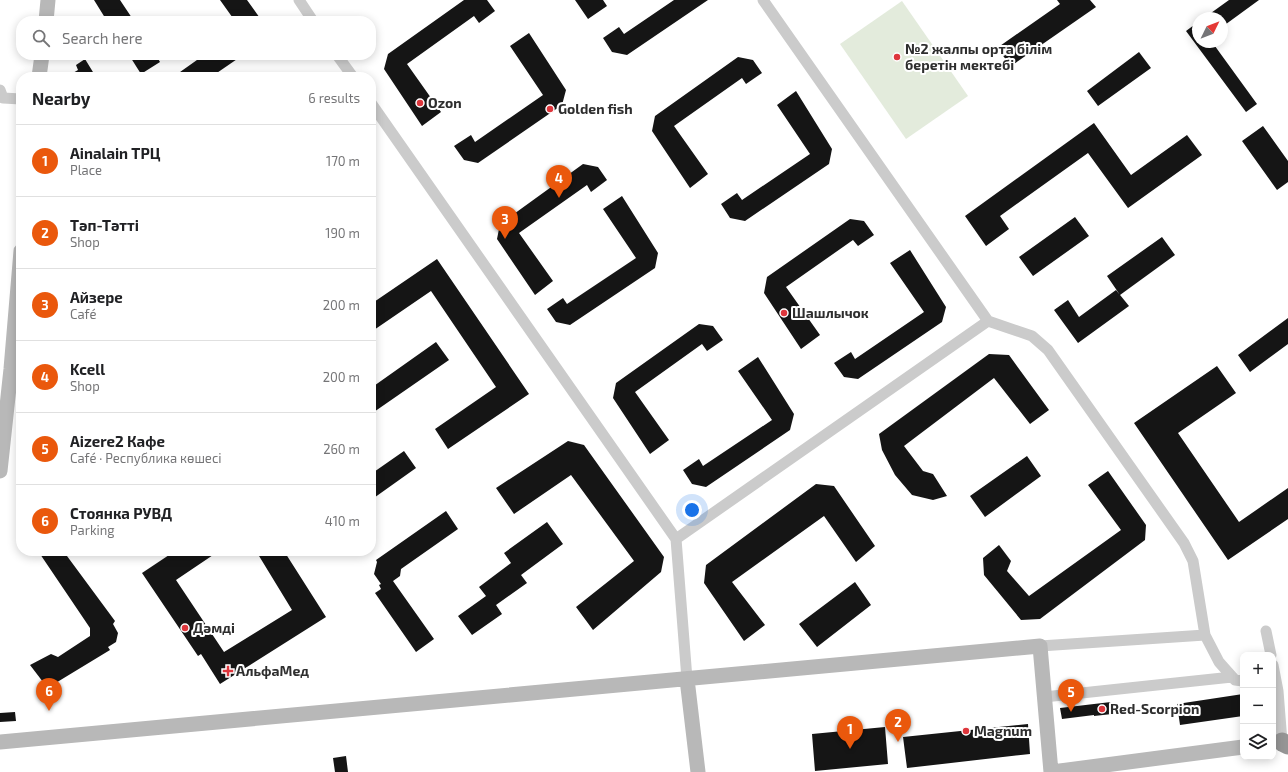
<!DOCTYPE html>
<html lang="en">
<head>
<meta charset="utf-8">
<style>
	body { margin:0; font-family:"Exo 2",sans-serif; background:#f2f2f2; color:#202124 }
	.controls { position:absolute; right:12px; bottom:12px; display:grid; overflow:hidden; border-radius:8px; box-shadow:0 2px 10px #0003 }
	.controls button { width:36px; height:36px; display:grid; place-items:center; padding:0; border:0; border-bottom:1px solid #e0e0e0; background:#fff; color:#202124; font:20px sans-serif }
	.compass { position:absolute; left:1192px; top:12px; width:36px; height:36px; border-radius:50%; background:#fff; box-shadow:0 2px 10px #0003; rotate:47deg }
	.you { position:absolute; left:692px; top:510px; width:14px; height:14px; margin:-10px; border:3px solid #fff; border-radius:50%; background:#1a73e8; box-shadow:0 0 0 6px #1a73e833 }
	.badge { display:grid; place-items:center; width:26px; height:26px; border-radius:50%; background:#ea580c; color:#fff; font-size:13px; font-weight:700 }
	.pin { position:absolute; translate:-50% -33px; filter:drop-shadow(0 1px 2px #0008) }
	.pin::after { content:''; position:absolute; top:21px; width:14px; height:12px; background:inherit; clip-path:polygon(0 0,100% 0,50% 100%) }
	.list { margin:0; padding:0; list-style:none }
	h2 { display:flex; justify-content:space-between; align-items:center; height:52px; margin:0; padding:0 16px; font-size:17px }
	h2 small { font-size:13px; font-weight:400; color:#757577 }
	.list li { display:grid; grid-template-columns:26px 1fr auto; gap:12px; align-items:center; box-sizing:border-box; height:72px; padding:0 16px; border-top:1px solid #e0e0e0 }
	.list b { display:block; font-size:15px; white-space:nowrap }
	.list p { margin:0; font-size:13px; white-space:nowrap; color:#757577 }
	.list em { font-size:13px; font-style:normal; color:#757577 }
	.icon { flex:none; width:22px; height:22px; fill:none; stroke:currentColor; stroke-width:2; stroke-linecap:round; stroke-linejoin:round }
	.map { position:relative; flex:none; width:1288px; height:772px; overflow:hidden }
	.search { position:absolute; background:#fff; box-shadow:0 2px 10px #0003; left:16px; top:16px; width:360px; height:44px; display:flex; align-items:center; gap:10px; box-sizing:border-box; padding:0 14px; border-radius:16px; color:#757577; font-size:15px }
	.panel { position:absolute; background:#fff; box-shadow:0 2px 10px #0003; left:16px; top:72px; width:360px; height:484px; border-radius:16px }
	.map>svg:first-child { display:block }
	.green { fill:#e3ebdc }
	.building { fill:#151515 }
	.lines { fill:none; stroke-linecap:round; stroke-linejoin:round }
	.street { stroke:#cbcbcb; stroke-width:11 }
	.secondary { stroke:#b8b8b8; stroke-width:15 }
	.highway { stroke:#959595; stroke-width:19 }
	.poi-dot { fill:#de363c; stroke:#fff; stroke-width:1.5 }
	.labels { text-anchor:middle; stroke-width:4; stroke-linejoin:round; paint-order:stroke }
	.poi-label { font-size:14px; font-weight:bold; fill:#2e2e2e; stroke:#fff; text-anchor:start }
</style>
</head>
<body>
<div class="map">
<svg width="1288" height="772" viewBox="0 0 1288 772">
	<rect width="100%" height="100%" fill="#fff"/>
	<path class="green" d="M902,1L968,96L906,139L840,44Z"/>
	<path class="building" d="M94,0H120L134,21H107Z
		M220,0H247L262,21H235Z
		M464,0H487L495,11L479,23L474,16L407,64L441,112L422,126L384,69L388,54Z
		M575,0H603L607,6L588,19Z
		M674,0H708L627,55L612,52L603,38L619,27L624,34Z
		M1057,0H1090L1096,7L1011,66L997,48L1060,4Z
		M1229,0H1259L1222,27V18H1204Z
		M1198,22V42H1212L1257,104L1246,112L1186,31Z
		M529,33L566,90L562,105L478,163L464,160L454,146L471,135L475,142L543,95L510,46Z
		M1139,52L1151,68L1098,106L1087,91Z
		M129,55H156L160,62L141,74Z
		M204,55H243L211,77H173Z
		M738,57L753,60L762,73L746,84L742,78L674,126L708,174L690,188L652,131L655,116Z
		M85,59L96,77H66L78,70L76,65Z
		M796,91L832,149L829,164L745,221L730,218L721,204L737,193L742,200L810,154L777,105Z
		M1094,123L1131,175L1187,135L1202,155L1128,208L1088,153L1000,216L1009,229L986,246L965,216Z
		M1263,126L1288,161V182L1277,190L1242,141Z
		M583,164L598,167L607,180L591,192L587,185L519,233L553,281L535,295L497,239L500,224Z
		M622,196L658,253L655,268L570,325L556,322L547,309L563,298L567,304L636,258L603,209Z
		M1075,217L1089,236L1033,276L1019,257Z
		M850,219L864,221L874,235L858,246L853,240L786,287L820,335L801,349L764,293L767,277Z
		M1162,237L1175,255L1120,295L1107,276Z
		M910,250L946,307L942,322L858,379L844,377L834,363L851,352L855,359L924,312L890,263Z
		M437,259L529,394L448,449L435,429L496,387L431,291L371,332V304Z
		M1116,290L1129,306L1078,343L1054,310L1068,300L1079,317Z
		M1288,318V344L1250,372L1238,355Z
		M699,324L713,326L723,340L707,351L702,344L635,392L669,440L650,454L613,398L616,383Z
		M436,342L449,360L371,414V388Z
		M989,354L1009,355L1049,410L1030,424L994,378L904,446L923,471L933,474L947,496L933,500L912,495L895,475L882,450L879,434Z
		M758,357L794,414L790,430L706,487L692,484L683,470L699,459L703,466L772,420L738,371Z
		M1217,366L1236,393L1178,433L1239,522L1288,488V519L1228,560L1134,423Z
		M568,441L584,445L664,557L661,572L593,630L576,607L634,561L571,475L514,514L496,488Z
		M404,451L416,468L371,500V474Z
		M1027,456L1041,476L985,517L970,496Z
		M1108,471L1146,525L1145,540L1040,619L1021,620L984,575L983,558L999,545L1011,561L1007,571L1029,596L1121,530L1088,485Z
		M816,484L834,486L875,546L856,562L824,516L732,582L765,625L744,641L704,583L706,565Z
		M446,511L458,529L401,569L400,576L393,581L434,639L416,652L375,593L381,589L379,585L381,584L374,574L377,562L376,560Z
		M547,522L563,544L521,575L527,583L496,605L502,614L472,635L458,616L486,596L479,587L511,563L504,553Z
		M38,551H72L67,556L115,621L113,624L118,633L116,642L108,647L110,650L54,684L43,682L30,665L51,654L58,657L90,636V628Z
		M175,551H219L176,580L224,652L292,610L256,551H284L326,617L220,684L201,654L198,656L142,573Z
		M855,582L871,605L817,647L799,624Z
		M1243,694V716L1180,725L1177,704Z
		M1111,702L1112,714L1094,716V715L1062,719L1060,708Z
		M15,712L16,721L0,722V713Z
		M1028,724L1030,754L907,768L903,737Z
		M885,727L888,764L815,771L812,734Z
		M346,756L348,772H335L333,758Z"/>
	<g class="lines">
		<path class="street" d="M299,0L313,21
			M763,0L988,321L1032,336L1048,350L1184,543L1193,561L1205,635L1219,662L1235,680L1243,681
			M337,55L353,77
			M0,90L3,98L21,99
			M371,103L676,539L687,679
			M676,539L988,321
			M1266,631L1271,655
			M1040,646L1205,635
			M1273,665L1278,691
			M1273,687L1278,691L1282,742
			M1044,697L1232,677"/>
		<path class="secondary" d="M46,21L48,0
			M39,77L42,55
			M0,471L11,369L21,251
			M687,679L698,772
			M0,742L1040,646L1051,772
			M1052,772L1243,747"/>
		<path class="highway" d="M1282,742L1288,745"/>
	</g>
	<g class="poi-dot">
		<circle cx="897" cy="57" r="4"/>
		<circle cx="420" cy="103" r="4"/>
		<circle cx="550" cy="109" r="4"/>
		<circle cx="784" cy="313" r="4"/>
		<circle cx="185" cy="628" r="4"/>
		<path d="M226 665h4v4h4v4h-4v4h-4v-4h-4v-4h4z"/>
		<circle cx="1102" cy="709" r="4"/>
		<circle cx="966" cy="731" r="4"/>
	</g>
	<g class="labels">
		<g class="poi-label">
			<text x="905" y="54">№2 жалпы орта білім<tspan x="905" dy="16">беретін мектебі</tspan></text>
			<text x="428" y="108">Ozon</text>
			<text x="558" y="114">Golden fish</text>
			<text x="792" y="318">Шашлычок</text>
			<text x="193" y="633">Дәмді</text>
			<text x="236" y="676">АльфаМед</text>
			<text x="1110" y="714">Red-Scorpion</text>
			<text x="974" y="736">Magnum</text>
		</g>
	</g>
</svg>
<div class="controls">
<button>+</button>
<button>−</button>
<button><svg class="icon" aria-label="layers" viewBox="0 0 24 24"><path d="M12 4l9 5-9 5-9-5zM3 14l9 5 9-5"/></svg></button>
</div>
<svg class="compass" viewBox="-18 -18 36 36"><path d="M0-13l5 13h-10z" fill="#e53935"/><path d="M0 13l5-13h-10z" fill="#757577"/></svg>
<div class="you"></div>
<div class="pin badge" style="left:850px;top:749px">1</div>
<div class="pin badge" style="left:898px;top:742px">2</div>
<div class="pin badge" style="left:505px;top:239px">3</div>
<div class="pin badge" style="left:559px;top:198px">4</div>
<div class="pin badge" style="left:1071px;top:712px">5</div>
<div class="pin badge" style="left:49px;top:711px">6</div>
<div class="search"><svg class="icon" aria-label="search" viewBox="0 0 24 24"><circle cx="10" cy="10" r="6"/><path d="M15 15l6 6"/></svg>Search here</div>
<section class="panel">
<h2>Nearby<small>6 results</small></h2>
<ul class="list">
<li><span class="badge">1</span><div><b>Ainalain ТРЦ</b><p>Place</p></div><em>170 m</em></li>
<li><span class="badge">2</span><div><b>Тәп-Тәтті</b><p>Shop</p></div><em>190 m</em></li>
<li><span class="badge">3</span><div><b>Айзере</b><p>Café</p></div><em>200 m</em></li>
<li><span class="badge">4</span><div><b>Kcell</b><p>Shop</p></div><em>200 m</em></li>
<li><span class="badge">5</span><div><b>Aizere2 Кафе</b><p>Café · Республика көшесі</p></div><em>260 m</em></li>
<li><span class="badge">6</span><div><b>Стоянка РУВД</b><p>Parking</p></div><em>410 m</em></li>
</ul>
</section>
</div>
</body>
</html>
